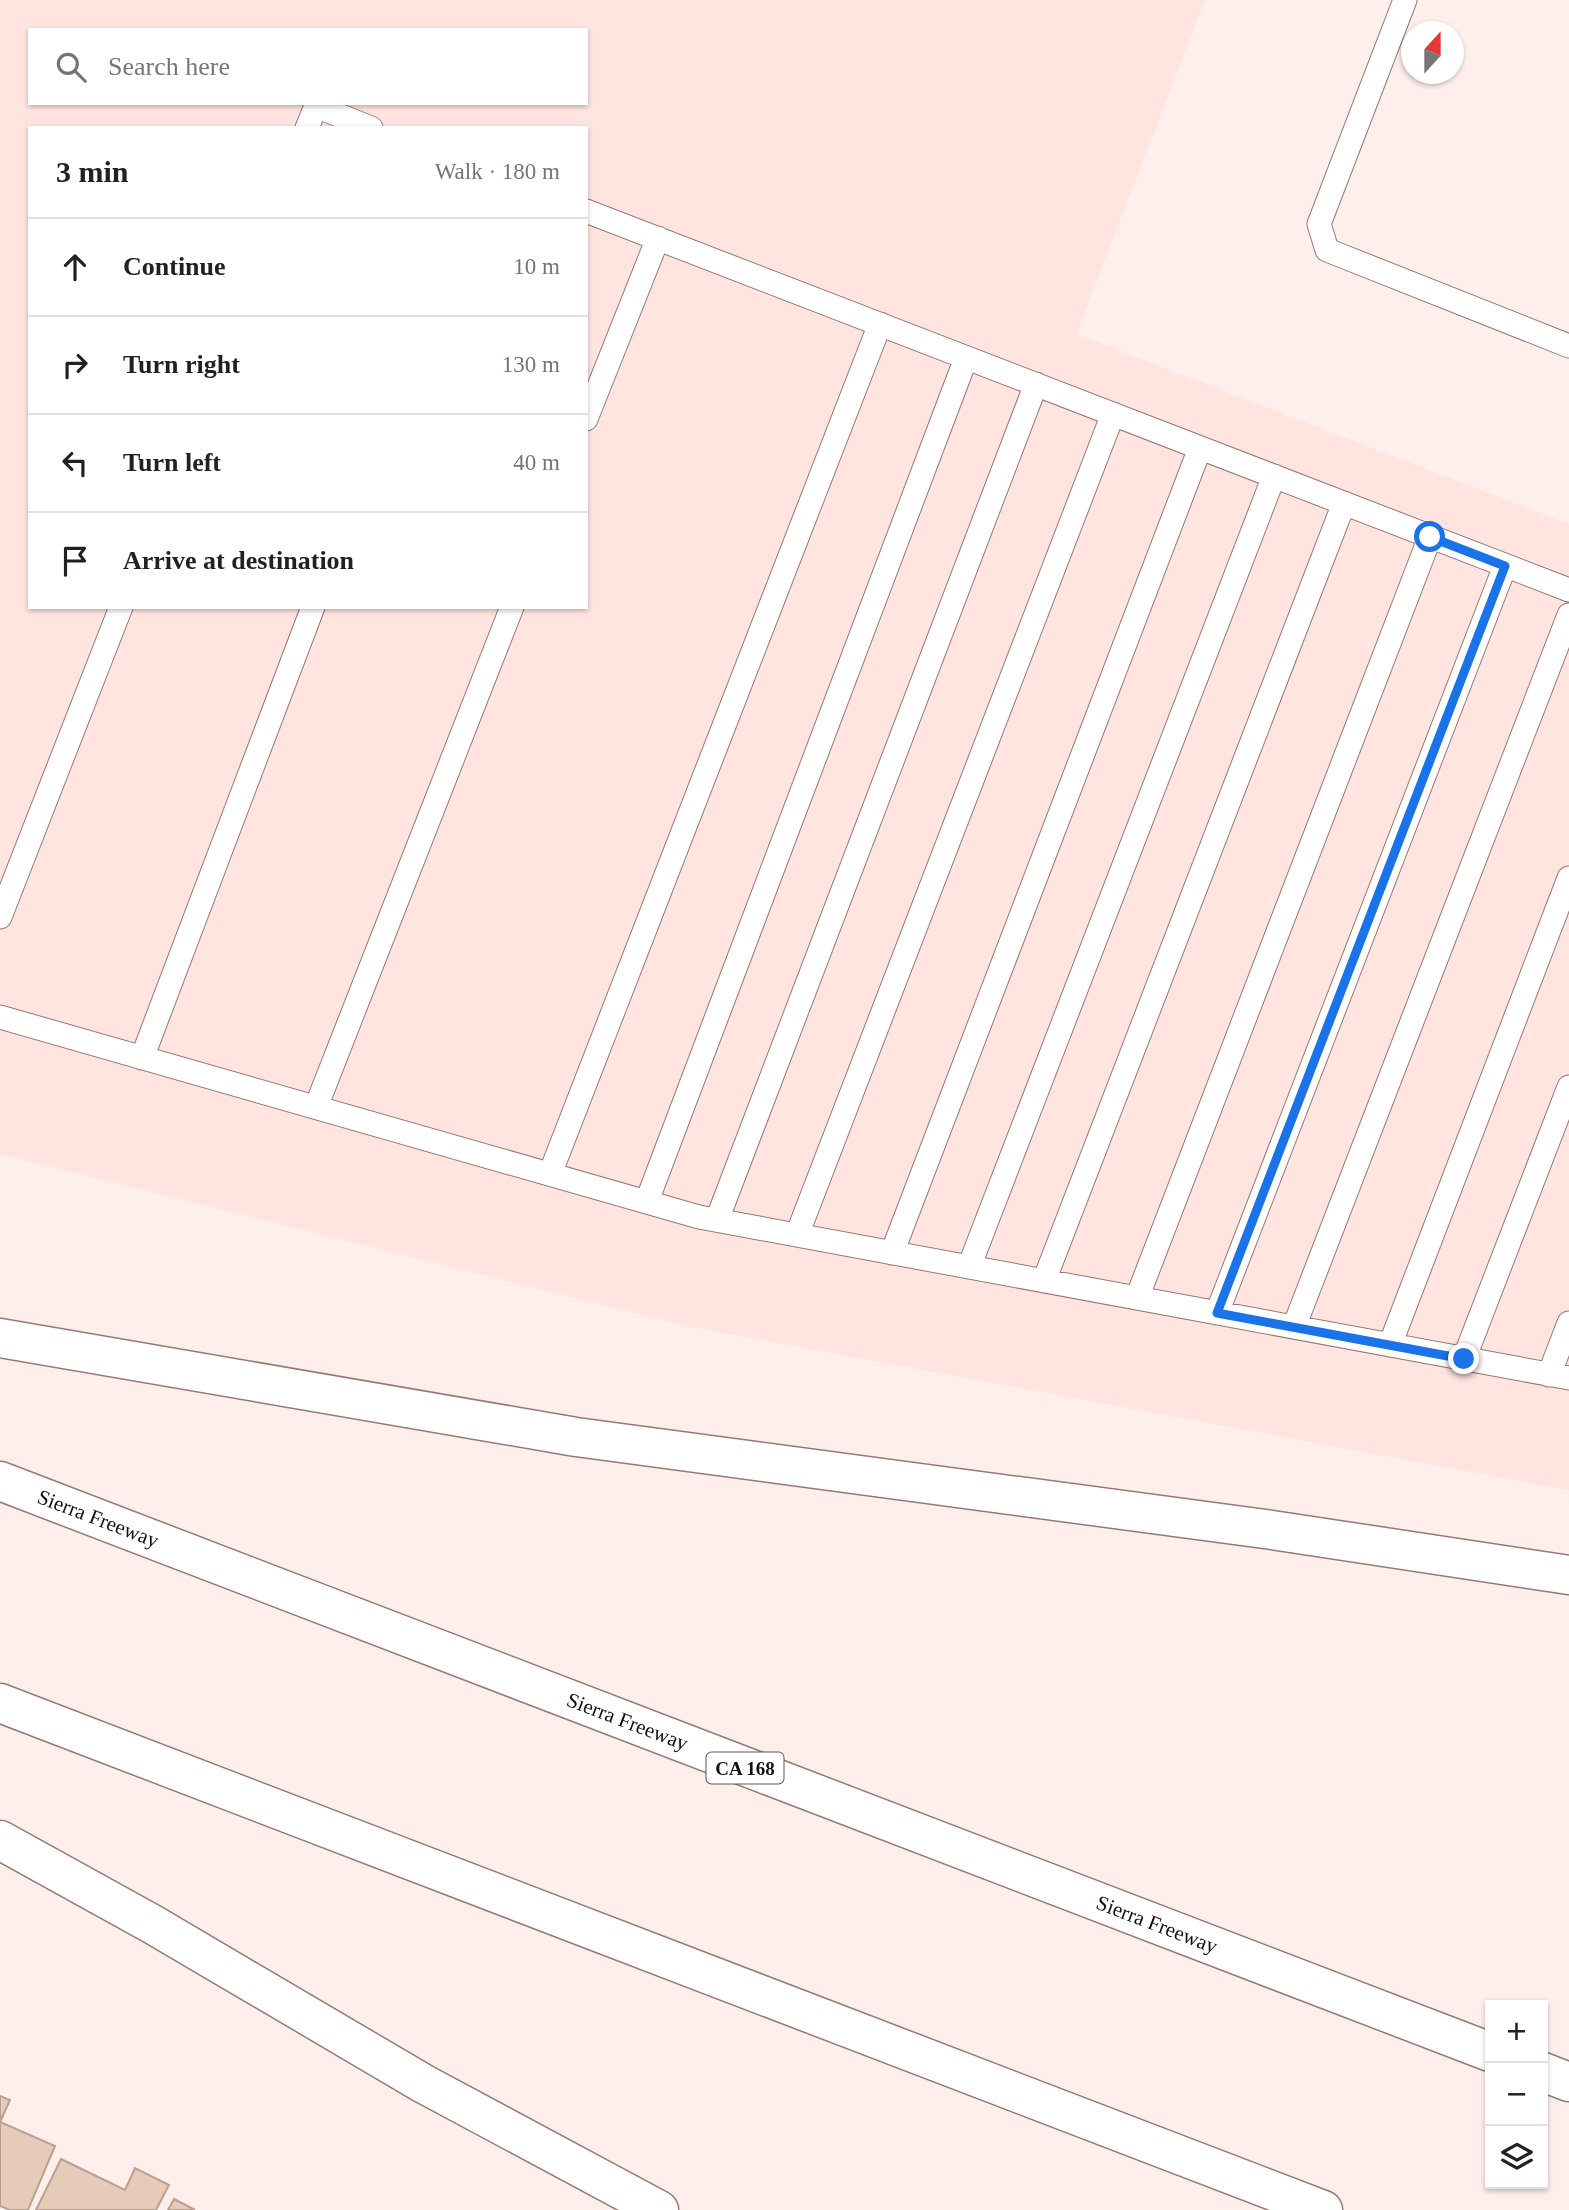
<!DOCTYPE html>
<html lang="en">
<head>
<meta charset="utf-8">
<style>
	body { margin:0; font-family:Georgia,serif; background:#f6f6f6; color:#202124 }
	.controls { position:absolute; right:21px; bottom:21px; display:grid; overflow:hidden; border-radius:0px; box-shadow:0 2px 5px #0004 }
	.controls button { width:63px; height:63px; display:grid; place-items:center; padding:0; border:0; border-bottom:2px solid #e0e0e0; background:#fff; color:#202124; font:35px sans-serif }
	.compass { position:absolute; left:1401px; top:21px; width:63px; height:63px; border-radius:50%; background:#fff; box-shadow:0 2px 5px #0004; rotate:21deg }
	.stop { position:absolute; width:21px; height:21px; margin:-16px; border:5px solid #1a73e8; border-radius:50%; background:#fff }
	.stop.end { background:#1a73e8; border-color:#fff; box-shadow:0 2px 7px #0008 }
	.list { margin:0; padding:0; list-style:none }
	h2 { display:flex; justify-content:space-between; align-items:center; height:91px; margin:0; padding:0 28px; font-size:30px }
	h2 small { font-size:23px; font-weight:400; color:#757577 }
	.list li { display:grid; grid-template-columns:46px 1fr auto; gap:21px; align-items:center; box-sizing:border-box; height:98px; padding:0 28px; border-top:2px solid #e0e0e0 }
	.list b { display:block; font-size:26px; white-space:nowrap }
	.list em { font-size:23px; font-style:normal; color:#757577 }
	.icon { flex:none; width:38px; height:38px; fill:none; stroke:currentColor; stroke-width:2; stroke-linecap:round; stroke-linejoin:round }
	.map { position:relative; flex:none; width:1569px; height:2210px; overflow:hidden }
	.search { position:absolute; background:#fff; box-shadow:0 2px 5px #0004; left:28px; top:28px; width:560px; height:77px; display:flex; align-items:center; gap:18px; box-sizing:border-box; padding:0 24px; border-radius:0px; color:#757577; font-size:26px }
	.panel { position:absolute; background:#fff; box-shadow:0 2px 5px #0004; left:28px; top:126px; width:560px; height:483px; border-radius:0px }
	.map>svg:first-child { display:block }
	.built { fill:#ffe4e0; fill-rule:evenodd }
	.building { fill:#e7cbb9; stroke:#bba08f; stroke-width:2 }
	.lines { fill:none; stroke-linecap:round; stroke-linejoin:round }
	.lane-casing { stroke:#977873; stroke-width:25 }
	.highway-casing { stroke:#977873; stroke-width:41 }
	.lane { stroke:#fff; stroke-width:23 }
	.highway { stroke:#fff; stroke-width:38 }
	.route { stroke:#1a73e8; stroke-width:9 }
	.labels { text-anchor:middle; stroke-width:6; stroke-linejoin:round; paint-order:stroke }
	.shield { fill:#fff; stroke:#5e5655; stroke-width:2 }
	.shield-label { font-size:19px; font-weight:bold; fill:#190d0c }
	.street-label { font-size:21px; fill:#190d0c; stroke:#fff }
</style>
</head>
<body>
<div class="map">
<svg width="1569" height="2210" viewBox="0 0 1569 2210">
	<rect width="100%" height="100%" fill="#feefed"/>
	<path class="built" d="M0,0H1205L1076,334L1569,524V1490L687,1326L0,1154ZM30,30H586V103H30ZM30,128H586V607H30Z"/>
	<path class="building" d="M0,2096L10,2100L0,2122Z
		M0,2122L55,2146L28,2210H10L0,2206Z
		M61,2159L125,2190L135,2168L169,2185L156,2210H36Z
		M174,2199L195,2210H168Z"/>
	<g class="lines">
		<g class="lane-casing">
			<path id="lane" d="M1405,0L1319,224L1327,250L1569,346
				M307,128L316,106L371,128
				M586,211L1569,590
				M586,419L658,238
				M0,917L121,607
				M0,1017L699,1217L1569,1378
				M142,1058L313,607
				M316,1107L512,607
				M550,1174L880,324
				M647,1201L966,358
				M717,1220L1036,384
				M797,1235L1113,414
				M892,1253L1200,448
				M969,1267L1274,476
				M1044,1281L1344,503
				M1137,1298L1430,537
				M1217,1313L1505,566
				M1294,1327L1569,615
				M1390,1345L1569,878
				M1464,1359L1569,1087
				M1549,1375L1569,1323"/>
		</g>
		<g class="highway-casing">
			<g id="highway">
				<path d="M0,1338L576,1437L1272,1530L1569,1575"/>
				<path id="s1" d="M0,1481L1490,2052"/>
				<path d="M0,1703L1323,2210"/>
				<path d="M0,1840L152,1924L424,2084L659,2210"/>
				<path d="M1543,2072L1569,2082"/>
			</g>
		</g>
		<use href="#lane" class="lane"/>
		<use href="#highway" class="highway"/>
	</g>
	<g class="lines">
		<path class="route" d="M1430,537L1505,566L1217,1313L1464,1359"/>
	</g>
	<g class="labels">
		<rect class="shield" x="706.5" y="1752.5" width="77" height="31" rx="5"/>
		<g class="shield-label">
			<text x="745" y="1775">CA 168</text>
		</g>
		<g class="street-label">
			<text dy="7" stroke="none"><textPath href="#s1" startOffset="105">Sierra Freeway</textPath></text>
			<text dy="7" stroke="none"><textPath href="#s1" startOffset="672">Sierra Freeway</textPath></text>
			<text dy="7" stroke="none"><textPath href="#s1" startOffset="1239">Sierra Freeway</textPath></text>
		</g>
	</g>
</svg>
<div class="controls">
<button>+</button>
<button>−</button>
<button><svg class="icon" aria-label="layers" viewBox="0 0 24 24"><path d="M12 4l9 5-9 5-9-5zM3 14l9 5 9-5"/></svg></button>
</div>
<svg class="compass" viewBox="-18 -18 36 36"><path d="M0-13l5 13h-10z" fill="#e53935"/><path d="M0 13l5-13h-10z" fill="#757577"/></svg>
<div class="stop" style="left:1430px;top:537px"></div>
<div class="stop end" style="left:1464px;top:1359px"></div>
<div class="search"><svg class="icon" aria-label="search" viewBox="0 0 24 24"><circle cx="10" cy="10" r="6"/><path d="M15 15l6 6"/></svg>Search here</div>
<section class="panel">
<h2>3 min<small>Walk · 180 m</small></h2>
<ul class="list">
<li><svg class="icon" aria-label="ahead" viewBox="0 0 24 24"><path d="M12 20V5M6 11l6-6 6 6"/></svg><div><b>Continue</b></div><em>10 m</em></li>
<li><svg class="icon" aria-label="right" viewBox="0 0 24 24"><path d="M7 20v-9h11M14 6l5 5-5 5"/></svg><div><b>Turn right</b></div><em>130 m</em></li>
<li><svg class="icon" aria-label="left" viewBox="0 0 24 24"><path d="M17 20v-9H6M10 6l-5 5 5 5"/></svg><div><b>Turn left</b></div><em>40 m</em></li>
<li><svg class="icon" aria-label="arrive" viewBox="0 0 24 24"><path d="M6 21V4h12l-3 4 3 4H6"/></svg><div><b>Arrive at destination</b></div></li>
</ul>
</section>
</div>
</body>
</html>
